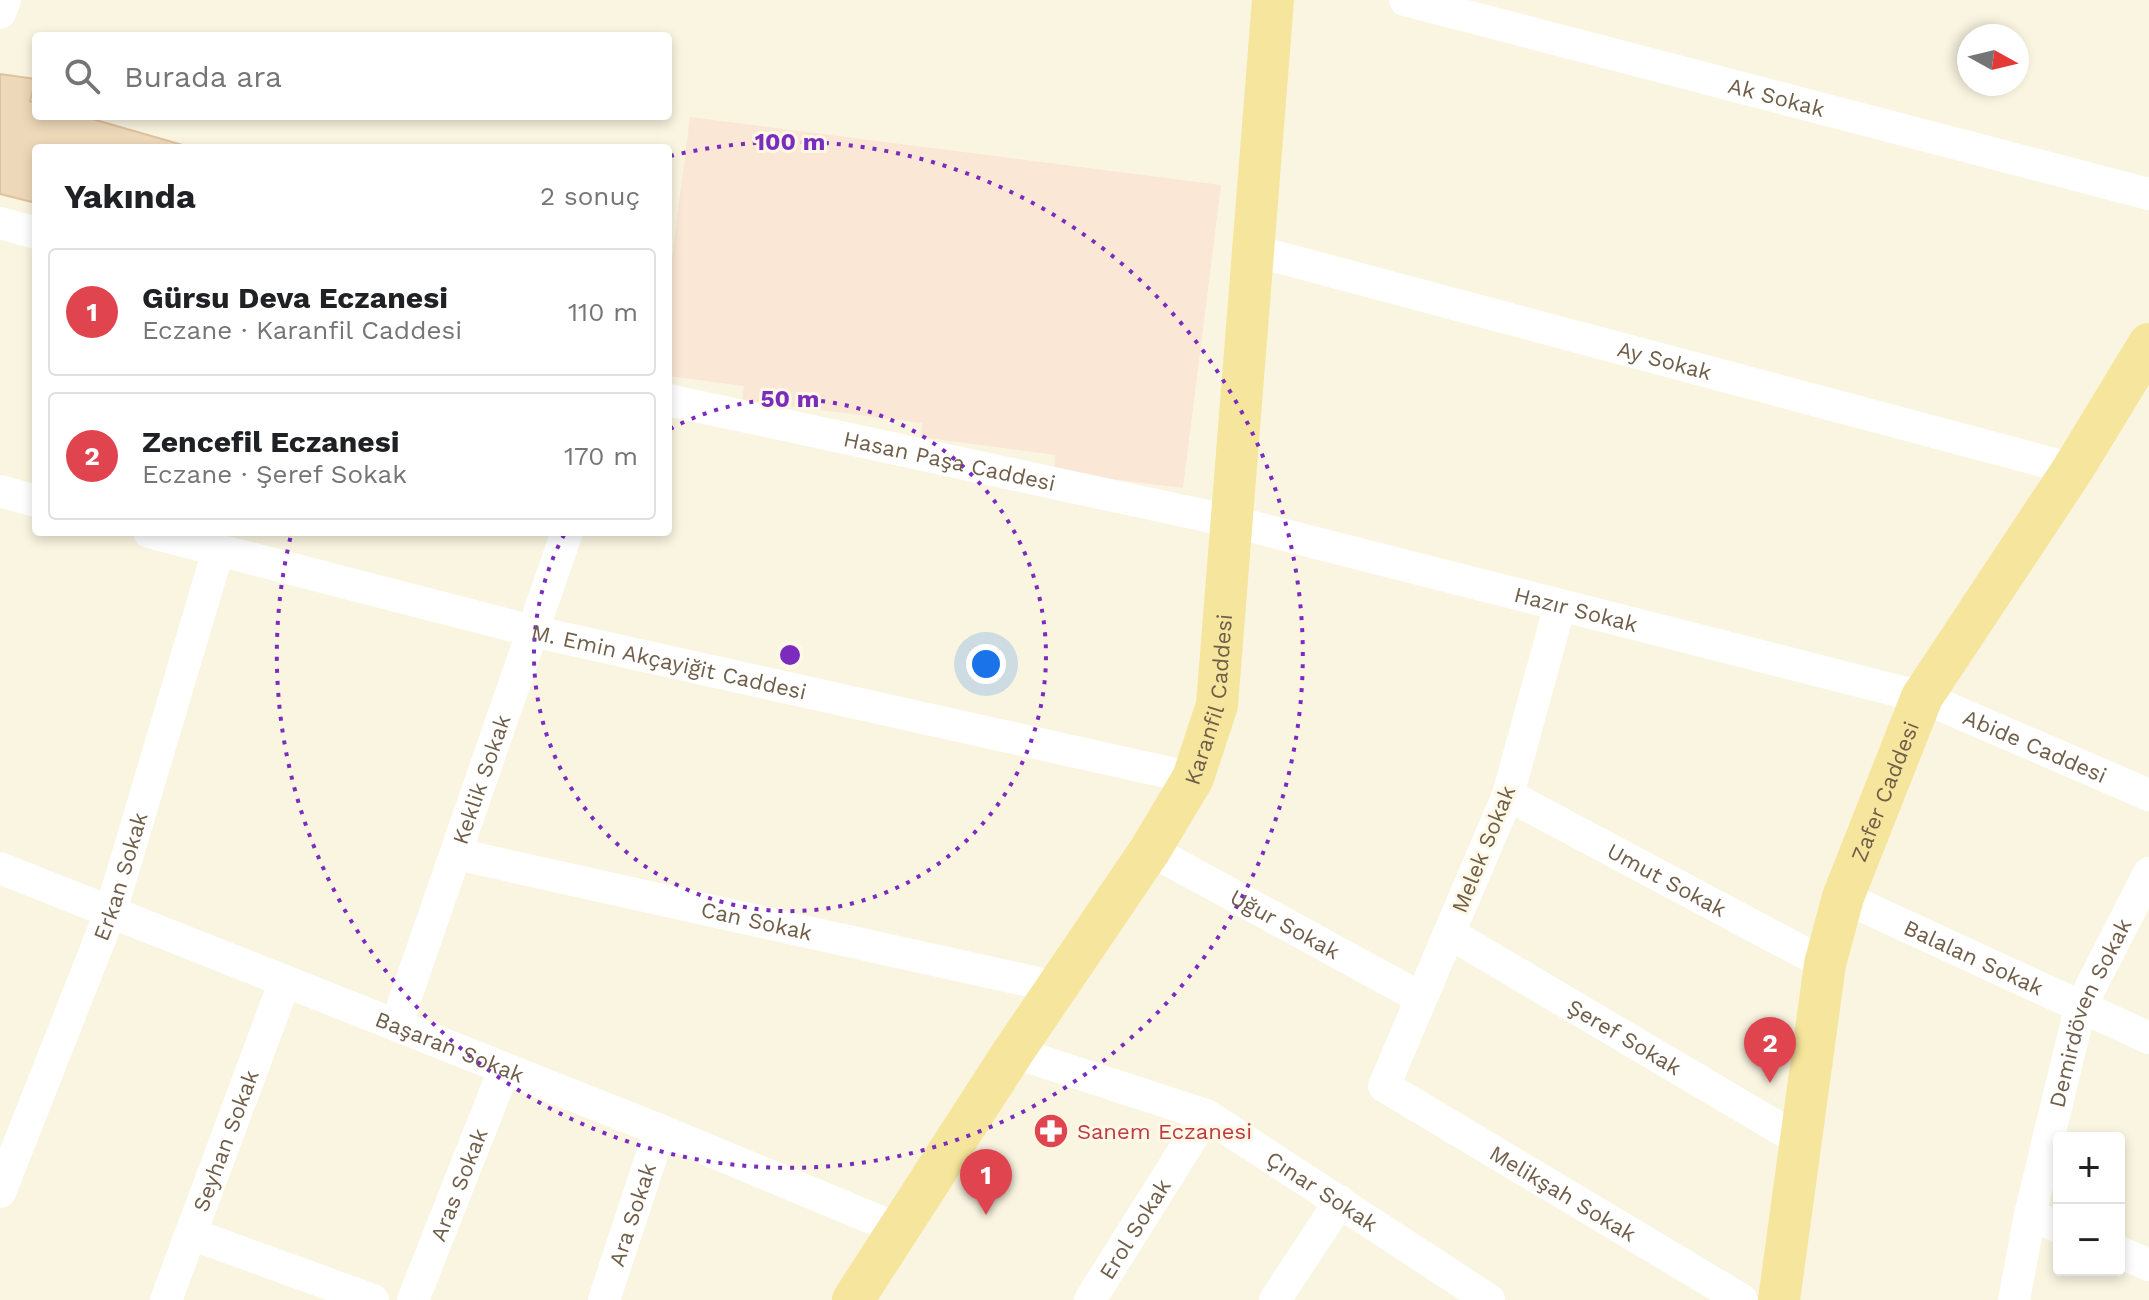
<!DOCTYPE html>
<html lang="tr">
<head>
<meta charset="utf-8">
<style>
	body { margin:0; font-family:"Work Sans",sans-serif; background:#f6f6f6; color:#202124 }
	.controls { position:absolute; right:24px; bottom:24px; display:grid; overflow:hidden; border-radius:8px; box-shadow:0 4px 12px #0003 }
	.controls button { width:72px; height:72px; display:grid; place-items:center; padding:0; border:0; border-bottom:2px solid #e0e0e0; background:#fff; color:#202124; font:40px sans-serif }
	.compass { position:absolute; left:1957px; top:24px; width:72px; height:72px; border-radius:50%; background:#fff; box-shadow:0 4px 12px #0003; rotate:98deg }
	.you { position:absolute; left:986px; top:664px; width:28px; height:28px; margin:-20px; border:6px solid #fff; border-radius:50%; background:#1a73e8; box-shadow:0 0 0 12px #1a73e833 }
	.badge { display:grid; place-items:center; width:52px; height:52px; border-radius:50%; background:#111827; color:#fff; font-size:26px; font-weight:700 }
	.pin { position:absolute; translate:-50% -66px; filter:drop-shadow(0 2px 4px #0008) }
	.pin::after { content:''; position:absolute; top:42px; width:28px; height:24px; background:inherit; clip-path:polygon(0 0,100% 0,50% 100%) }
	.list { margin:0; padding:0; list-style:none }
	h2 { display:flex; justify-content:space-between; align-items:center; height:104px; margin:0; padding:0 32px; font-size:34px }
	h2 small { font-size:26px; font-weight:400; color:#757577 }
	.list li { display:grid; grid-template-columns:52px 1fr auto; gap:24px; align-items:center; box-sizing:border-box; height:128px; margin:0 16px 16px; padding:0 16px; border:2px solid #e0e0e0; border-radius:8px }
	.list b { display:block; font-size:30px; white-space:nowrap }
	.list p { margin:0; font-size:26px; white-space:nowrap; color:#757577 }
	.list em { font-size:26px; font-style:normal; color:#757577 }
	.icon { flex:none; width:44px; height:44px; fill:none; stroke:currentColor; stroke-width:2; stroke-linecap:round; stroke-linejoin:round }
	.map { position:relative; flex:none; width:2149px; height:1300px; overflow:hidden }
	.search { position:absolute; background:#fff; box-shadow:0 4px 12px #0003; left:32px; top:32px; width:640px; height:88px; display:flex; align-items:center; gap:20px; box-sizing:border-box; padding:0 28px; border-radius:8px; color:#757577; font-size:30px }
	.panel { position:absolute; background:#fff; box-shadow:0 4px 12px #0003; left:32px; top:144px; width:640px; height:392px; border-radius:8px }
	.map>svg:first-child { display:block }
	.commercial { fill:#fae7d5 }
	.building { fill:#eed8ba; stroke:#e0c29b; stroke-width:2 }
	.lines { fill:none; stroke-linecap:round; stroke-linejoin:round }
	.minor { stroke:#fff; stroke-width:32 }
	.major { stroke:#f6e59c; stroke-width:42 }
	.ring { fill:none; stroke:#7b2cbf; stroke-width:4; stroke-dasharray:4 8 }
	.labels { text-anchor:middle; stroke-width:6; stroke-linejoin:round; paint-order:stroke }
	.street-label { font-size:22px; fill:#705e49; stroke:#fef9e6 }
	.health-label { font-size:22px; fill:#be3a42; stroke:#fef9e6; text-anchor:start }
	.centre { fill:#7b2cbf; stroke:#fef9e6; stroke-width:4 }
	.ring-label { font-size:24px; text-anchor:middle; font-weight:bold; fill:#7b2cbf; stroke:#fef9e6; stroke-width:6; stroke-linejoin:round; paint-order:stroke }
</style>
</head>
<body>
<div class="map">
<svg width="2149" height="1300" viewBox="0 0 2149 1300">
	<rect width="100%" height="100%" fill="#faf5e1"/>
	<path class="commercial" d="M690,117L1221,185L1183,488L1054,472L1055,455L921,437L922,423L742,400L744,386L668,376V288Z"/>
	<path class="building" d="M0,74L36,79L30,101L36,103V116H82L193,148H36V203L0,194Z"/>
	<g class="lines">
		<g class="minor">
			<path id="s1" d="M1405,0L2149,194"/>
			<path d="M0,13L5,0"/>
			<path d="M0,223L36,233"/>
			<path id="s2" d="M1255,251L2073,469"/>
			<path id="s3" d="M668,400L1230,521L1922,697L2149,795"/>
			<path d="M0,491L36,501"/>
			<path id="s4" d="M149,532L532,631L1193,778"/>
			<path id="s5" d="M1560,605L1508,795L1384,1086L1742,1300"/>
			<path id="s6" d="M1508,795L1825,964"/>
			<path id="s7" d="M1150,850L1421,998"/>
			<path id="s8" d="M456,854L1056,987"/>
			<path id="s9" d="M0,868L660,1130L898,1229"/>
			<path id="s10" d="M1843,897L2149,1038"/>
			<path id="s11" d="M1449,933L1801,1141"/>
			<path id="s12" d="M396,1025L567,532"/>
			<path id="s13" d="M1013,1052L1206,1115L1489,1300"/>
			<path id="s14" d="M0,1192L111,911L218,551"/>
			<path d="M2030,1215L2059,1227"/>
			<path d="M191,1234L373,1300"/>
			<path d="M2119,1252L2149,1265"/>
			<path id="s15" d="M166,1300L285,981"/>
			<path id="s16" d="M413,1300L504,1070"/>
			<path id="s17" d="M604,1300L660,1130"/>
			<path id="s18" d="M1090,1300L1206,1115"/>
			<path d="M1275,1300L1340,1201"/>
			<path id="s19" d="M2014,1300L2030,1215L2080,1008L2149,873"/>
		</g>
		<g class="major">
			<path id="s20" d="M853,1300L1013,1052L1150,850L1193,778L1217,705L1273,0"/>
			<path id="s21" d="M1779,1300L1825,964L1843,897L1922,697L2073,469L2149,344"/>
		</g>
	</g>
	<g class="ring">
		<path d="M670 429A256 256 0 1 1 565 533"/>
		<path d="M670 156A513 513 0 1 1 291 535"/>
	</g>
	<defs>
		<g id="pharmacy-disc" transform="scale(1.8)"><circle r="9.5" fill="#e0444e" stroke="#fef9e6"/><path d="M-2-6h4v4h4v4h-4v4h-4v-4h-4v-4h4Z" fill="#fff"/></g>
	</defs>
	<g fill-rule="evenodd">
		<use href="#pharmacy-disc" x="1051" y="1131"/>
	</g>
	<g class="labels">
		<g class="street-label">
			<text dy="8" stroke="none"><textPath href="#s1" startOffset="384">Ak Sokak</textPath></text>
			<text dy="8" stroke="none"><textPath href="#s2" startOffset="424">Ay Sokak</textPath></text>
			<text dy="8" stroke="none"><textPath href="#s3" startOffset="288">Hasan Paşa Caddesi</textPath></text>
			<text dy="8" stroke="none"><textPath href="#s3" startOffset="932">Hazır Sokak</textPath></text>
			<text dy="8" stroke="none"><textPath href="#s4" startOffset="536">M. Emin Akçayiğit Caddesi</textPath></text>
			<text dy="8" stroke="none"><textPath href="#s20" startOffset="704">Karanfil Caddesi</textPath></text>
			<text dy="8" stroke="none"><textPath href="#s3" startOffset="1412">Abide Caddesi</textPath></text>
			<text dy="8" stroke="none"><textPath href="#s12" startOffset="260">Keklik Sokak</textPath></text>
			<text dy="8" stroke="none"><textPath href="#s21" startOffset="522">Zafer Caddesi</textPath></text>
			<text transform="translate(1483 849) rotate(-68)" y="8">Melek Sokak</text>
			<text dy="8" stroke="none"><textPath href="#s14" startOffset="338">Erkan Sokak</textPath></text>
			<text dy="8" stroke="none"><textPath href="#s6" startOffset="180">Umut Sokak</textPath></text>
			<text dy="8" stroke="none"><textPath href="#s8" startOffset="308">Can Sokak</textPath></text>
			<text dy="8" stroke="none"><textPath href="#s7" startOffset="154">Uğur Sokak</textPath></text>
			<text dy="8" stroke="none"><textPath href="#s10" startOffset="144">Balalan Sokak</textPath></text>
			<text dy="8" stroke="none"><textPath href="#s19" startOffset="298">Demirdöven Sokak</textPath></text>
			<text dy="8" stroke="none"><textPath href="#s11" startOffset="204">Şeref Sokak</textPath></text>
			<text dy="8" stroke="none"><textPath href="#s9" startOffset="484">Başaran Sokak</textPath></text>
			<text dy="8" stroke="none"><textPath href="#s15" startOffset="170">Seyhan Sokak</textPath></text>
			<text dy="8" stroke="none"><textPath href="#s16" startOffset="124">Aras Sokak</textPath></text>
			<text dy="8" stroke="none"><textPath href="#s13" startOffset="342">Çınar Sokak</textPath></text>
			<text dy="8" stroke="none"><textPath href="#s5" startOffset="722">Melikşah Sokak</textPath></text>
			<text dy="8" stroke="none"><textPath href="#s17" startOffset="90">Ara Sokak</textPath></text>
			<text dy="8" stroke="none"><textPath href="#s18" startOffset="84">Erol Sokak</textPath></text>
		</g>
		<g class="health-label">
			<text x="1077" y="1139">Sanem Eczanesi</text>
		</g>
	</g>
	<circle cx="790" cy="655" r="12" class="centre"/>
	<g class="ring-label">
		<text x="790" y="150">100 m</text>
		<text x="790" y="407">50 m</text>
	</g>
</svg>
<div class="controls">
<button>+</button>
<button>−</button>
</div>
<svg class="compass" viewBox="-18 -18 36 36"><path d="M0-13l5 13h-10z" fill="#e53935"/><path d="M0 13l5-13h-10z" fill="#757577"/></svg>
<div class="you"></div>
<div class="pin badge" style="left:986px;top:1215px;background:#e0444e">1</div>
<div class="pin badge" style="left:1770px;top:1083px;background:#e0444e">2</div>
<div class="search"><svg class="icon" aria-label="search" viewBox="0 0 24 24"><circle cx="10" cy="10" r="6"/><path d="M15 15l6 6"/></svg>Burada ara</div>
<section class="panel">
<h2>Yakında<small>2 sonuç</small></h2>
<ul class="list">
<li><span class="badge" style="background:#e0444e">1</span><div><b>Gürsu Deva Eczanesi</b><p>Eczane · Karanfil Caddesi</p></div><em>110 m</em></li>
<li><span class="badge" style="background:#e0444e">2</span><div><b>Zencefil Eczanesi</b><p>Eczane · Şeref Sokak</p></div><em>170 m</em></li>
</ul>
</section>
</div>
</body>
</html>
